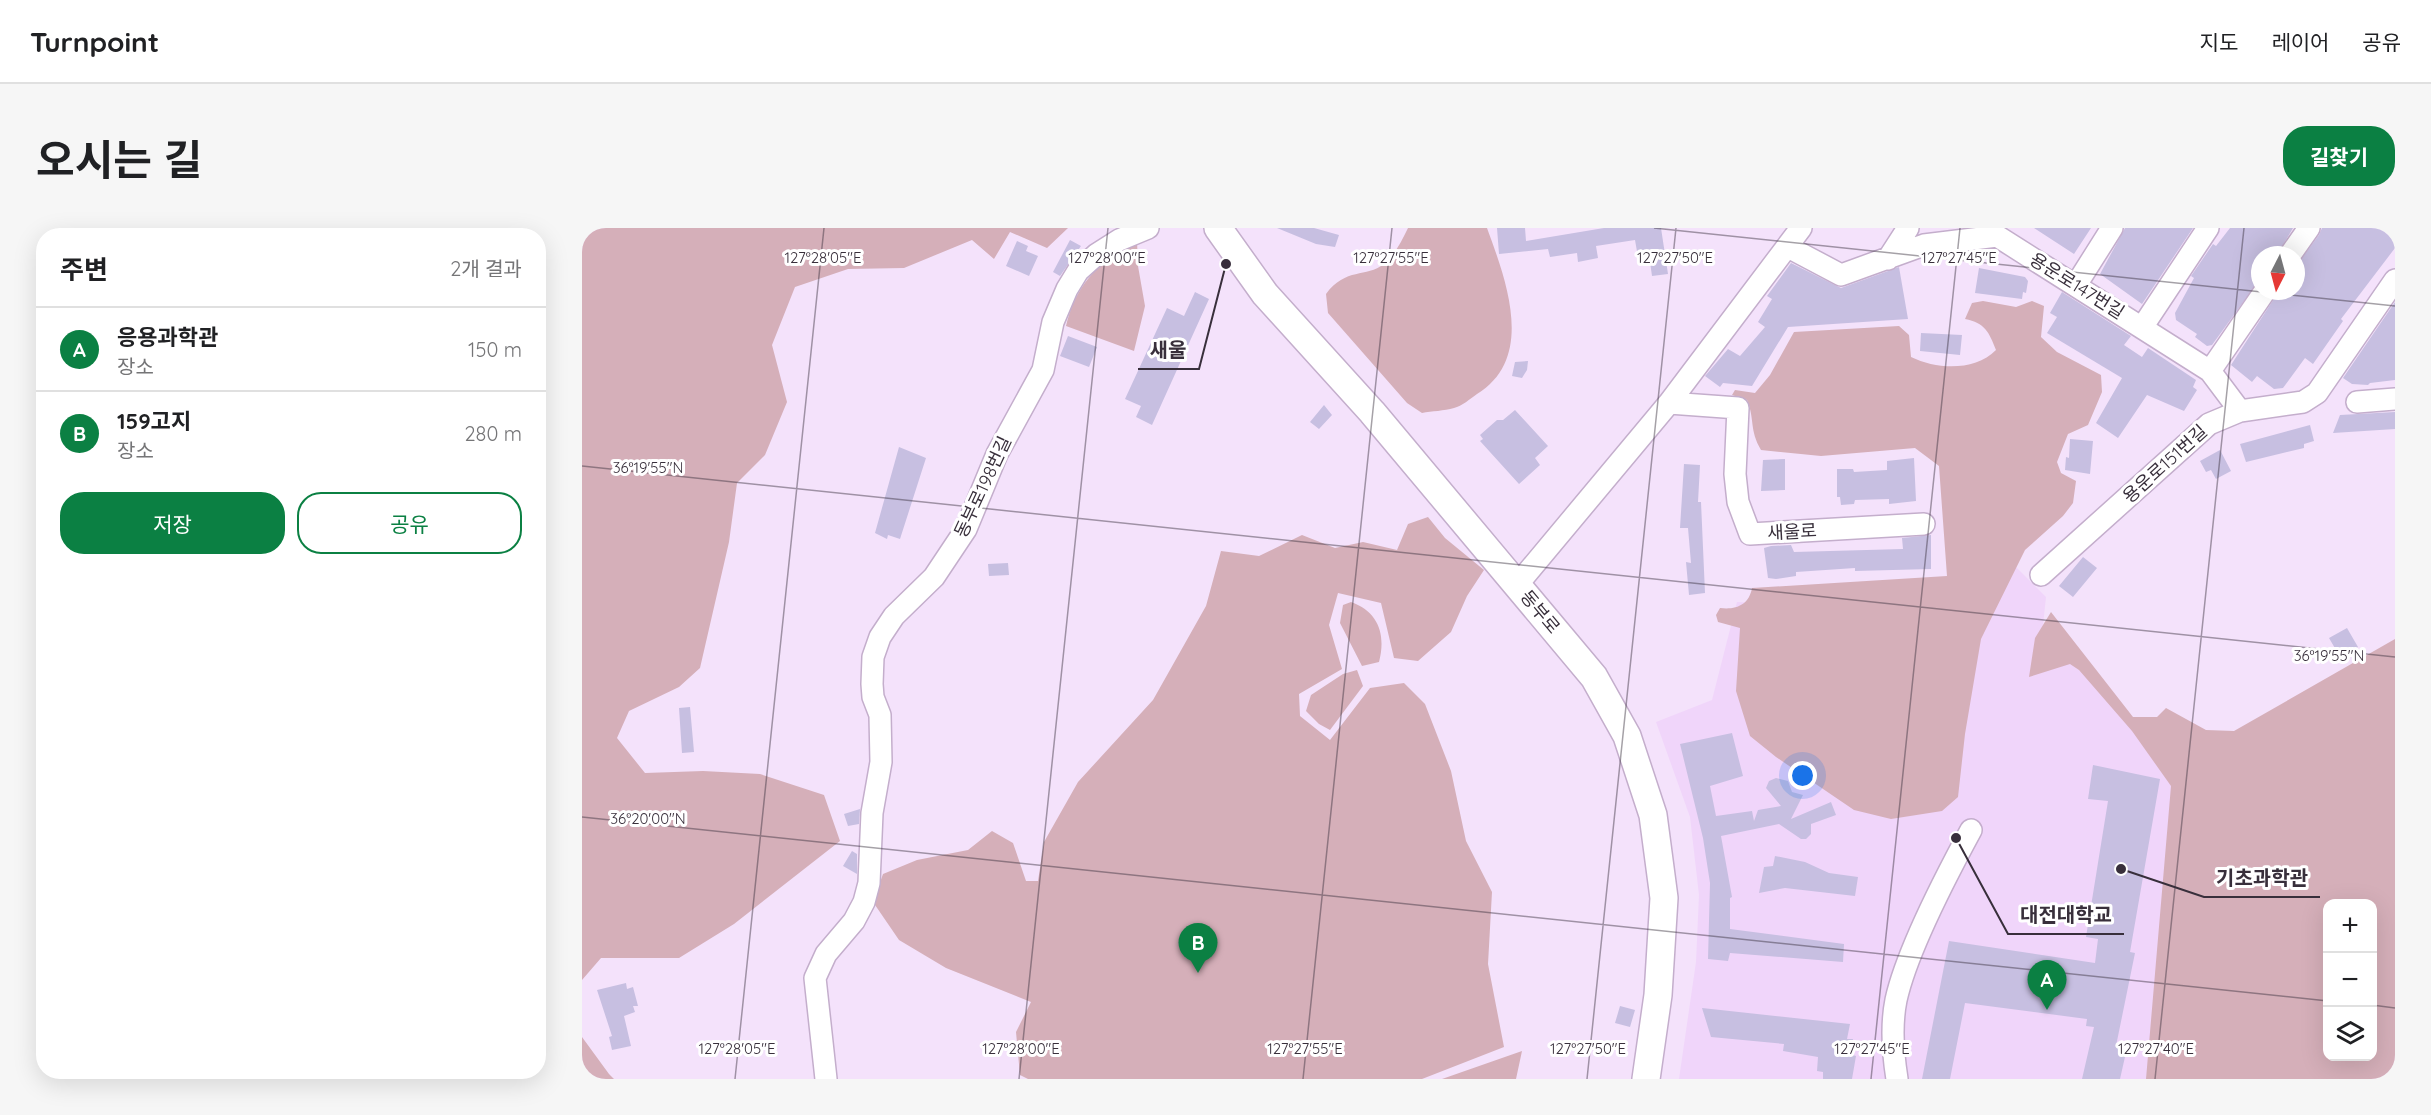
<!DOCTYPE html>
<html lang="ko">
<head>
<meta charset="utf-8">
<style>
	body { margin:0; font-family:Quicksand,"Noto Sans KR",sans-serif; background:#f6f6f6; color:#202124 }
	.controls { position:absolute; right:18px; bottom:18px; display:grid; overflow:hidden; border-radius:12px; box-shadow:0 6px 24px #0002 }
	.controls button { width:54px; height:54px; display:grid; place-items:center; padding:0; border:0; border-bottom:2px solid #e0e0e0; background:#fff; color:#202124; font:30px sans-serif }
	.compass { position:absolute; left:1669px; top:18px; width:54px; height:54px; border-radius:50%; background:#fff; box-shadow:0 6px 24px #0002; rotate:186deg }
	.you { position:absolute; left:1221px; top:548px; width:21px; height:21px; margin:-15px; border:4px solid #fff; border-radius:50%; background:#1a73e8; box-shadow:0 0 0 9px #1a73e833 }
	.badge { display:grid; place-items:center; width:39px; height:39px; border-radius:50%; background:#0b8043; color:#fff; font-size:20px; font-weight:700 }
	.pin { position:absolute; translate:-50% -50px; filter:drop-shadow(0 2px 3px #0008) }
	.pin::after { content:''; position:absolute; top:32px; width:21px; height:18px; background:inherit; clip-path:polygon(0 0,100% 0,50% 100%) }
	.list { margin:0; padding:0; list-style:none }
	h2 { display:flex; justify-content:space-between; align-items:center; height:78px; margin:0; padding:0 24px; font-size:26px }
	h2 small { font-size:20px; font-weight:400; color:#757577 }
	.list li { display:grid; grid-template-columns:39px 1fr auto; gap:18px; align-items:center; box-sizing:border-box; height:84px; padding:0 24px; border-top:2px solid #e0e0e0 }
	.list b { display:block; font-size:22px; white-space:nowrap }
	.list p { margin:0; font-size:20px; white-space:nowrap; color:#757577 }
	.list em { font-size:20px; font-style:normal; color:#757577 }
	.actions { display:flex; gap:12px; padding:18px 24px }
	.actions a { flex:1; padding:14px 0; border:2px solid #0b8043; border-radius:24px; text-align:center; font-size:21px; color:#0b8043 }
	.actions .main { background:#0b8043; color:#fff }
	.icon { flex:none; width:33px; height:33px; fill:none; stroke:currentColor; stroke-width:2; stroke-linecap:round; stroke-linejoin:round }
	.map { position:relative; flex:none; width:1813px; height:851px; overflow:hidden; border-radius:24px }
	header { display:flex; align-items:center; gap:36px; box-sizing:border-box; height:84px; padding:0 30px; background:#fff; border-bottom:2px solid #e0e0e0 }
	header strong { font-size:28px }
	nav { display:flex; gap:33px; margin-inline-start:auto; font-size:21px }
	.intro { display:flex; align-items:center; justify-content:space-between; box-sizing:border-box; height:144px; padding:0 36px }
	h1 { margin:0; font-size:42px }
	.button { padding:15px 27px; border-radius:24px; background:#0b8043; color:#fff; font-size:21px; font-weight:700 }
	main { display:flex; gap:36px; padding:0 36px }
	aside { flex:1; background:#fff; border-radius:24px; box-shadow:0 6px 24px #0002 }
	.map>svg:first-child { display:block }
	.built { fill:#f0d5fa }
	.green { fill:#d5afb9; fill-rule:evenodd }
	.building { fill:#c7bfe1 }
	.lines { fill:none; stroke-linecap:round; stroke-linejoin:round }
	.minor-casing { stroke:#c4aecc; stroke-width:24 }
	.major-casing { stroke:#c4aecc; stroke-width:30 }
	.minor { stroke:#fff; stroke-width:21 }
	.major { stroke:#fff; stroke-width:27 }
	.ticks { fill:none; stroke:#382f3b; stroke-width:1.5; stroke-opacity:0.45 }
	.labels { text-anchor:middle; stroke-width:6; stroke-linejoin:round; paint-order:stroke }
	.street-label { font-size:18px; fill:#382f3b; stroke:#fff }
	.ticks-label { font-size:15px; text-anchor:middle; fill:#382f3b; stroke:#fff; stroke-width:6; stroke-linejoin:round; paint-order:stroke }
	.leader { fill:none; stroke:#382f3b; stroke-width:2 }
	.callout-dot { fill:#382f3b; stroke:#fff; stroke-width:2 }
	.callout-label { font-size:20px; text-anchor:middle; font-weight:bold; fill:#382f3b; stroke:#fff; stroke-width:6; stroke-linejoin:round; paint-order:stroke }
</style>
</head>
<body>
<header>
<strong>Turnpoint</strong>
<nav><a>지도</a><a>레이어</a><a>공유</a></nav>
</header>
<div class="intro"><h1>오시는 길</h1><a class="button">길찾기</a></div>
<main>
<aside>
<h2>주변<small>2개 결과</small></h2>
<ul class="list">
<li><span class="badge">A</span><div><b>응용과학관</b><p>장소</p></div><em>150 m</em></li>
<li><span class="badge">B</span><div><b>159고지</b><p>장소</p></div><em>280 m</em></li>
</ul>
<div class="actions"><a class="main">저장</a><a>공유</a></div>
</aside>
<div class="map">
<svg width="1813" height="851" viewBox="0 0 1813 851">
	<rect width="100%" height="100%" fill="#f4e2fb"/>
	<path class="built" d="M1431,336L1464,369L1461,397L1562,512L1653,631L1743,837L1778,851H1097L1114,734L1117,667L1108,589L1074,494L1130,472L1155,374L1333,380Z"/>
	<path class="green" d="M0,0H486L465,20L428,4L412,31L390,12L322,40L266,41L213,59L190,117L205,174L183,227L155,255L147,314L118,440L97,459L47,483L35,510L63,545L121,543L178,546L242,567L258,613L152,696L97,730H19L0,752Z
		M826,0H905C924,52 954,130 895,166C888,171 880,178 872,180C862,183 850,183 840,185L825,175L746,85L744,66C764,39 784,50 802,36C813,27 820,12 826,0Z
		M555,13L556,38L563,78L552,123L484,98C494,56 517,33 555,13Z
		M1401,73L1434,79L1450,73L1462,78L1459,109L1475,124L1519,147L1520,164L1506,197L1486,206L1475,234L1479,245L1494,253L1491,275L1481,288L1443,322L1399,411L1383,506L1376,569L1360,583L1309,591L1272,582L1194,529L1168,508L1154,463L1158,400L1136,394L1134,387L1138,380C1154,382 1167,377 1170,360L1365,348L1357,238L1333,220L1239,228L1179,222C1167,202 1173,191 1165,172L1150,167L1153,162L1173,165L1188,147L1212,104L1317,98L1327,107L1329,129C1356,142 1393,143 1414,122C1407,104 1403,95 1383,91L1390,75Z
		M846,289L863,310L902,342L885,368L869,404L836,433L812,430L799,375L756,365L747,397L760,441L717,466L718,488L748,512L788,460L822,455L843,476L869,543L884,613L910,664L906,736L922,819L840,851H446L438,847L434,804L449,774L364,740L317,712L291,674L301,646L335,632L386,622L410,603L431,615L444,653H456L462,614L496,554L571,472L624,378L639,323L677,328L720,307L753,320L781,314L815,322L826,296Z
		M769,374C797,384 804,407 797,434L780,438L758,395L761,377Z
		M1469,384L1551,489H1575L1584,480L1624,502L1652,503L1813,411V851H1564L1589,558L1550,503L1497,442L1488,436L1447,449L1453,410ZM1746,676H1790V828H1746Z
		M775,442L781,458L748,502L737,496L724,483L729,467L761,446Z
		M0,809L27,846L32,851H0Z
		M940,823L934,851H860Z"/>
	<path class="building" d="M695,0H732L757,7L753,19L734,16Z
		M915,0H943L944,13L1022,0H1079L1086,46L1070,48L1068,34L1057,35L1053,12L1014,18L1016,30L996,34L995,25L968,29L966,21L917,26Z
		M1452,0H1509L1492,26Z
		M1543,0H1611L1560,76L1518,46Z
		M1648,0H1711L1695,27H1678V51L1630,117L1625,118L1613,109L1615,106L1594,92L1593,85L1612,50L1609,48L1631,16L1634,18Z
		M1740,0H1813V20L1759,91L1761,93L1731,136L1723,130L1701,160L1692,161L1675,148L1670,154L1649,137L1697,63H1714V38L1737,7Z
		M488,12L499,18L478,48L471,44Z
		M435,13L446,18L444,23L456,28L447,48L424,38Z
		M1209,35L1259,60L1317,39L1326,91L1206,99L1170,158L1141,155L1138,159L1123,148L1146,121L1158,128L1183,99L1176,94L1190,71L1185,68Z
		M1397,40L1443,49L1446,53L1444,65L1441,64L1440,71L1393,65Z
		M613,64L627,71L570,197L554,189L559,178L543,171L585,80L602,88Z
		M1480,64L1549,108L1542,117L1560,129L1566,120L1614,152L1611,159L1615,162L1602,183L1565,167L1536,210L1514,195L1540,150L1465,105L1475,89L1468,85Z
		M1813,74V152L1788,155L1786,157L1770,156L1761,150Z
		M1339,105L1380,107L1378,127L1338,123Z
		M486,108L515,119L507,139L478,128Z
		M946,133L945,142L940,150L930,148L933,134Z
		M742,177L750,187L737,201L728,194Z
		M933,182L966,218L953,230L958,237L937,256L898,213L901,211L898,207L915,192H921Z
		M1813,184V201L1751,205L1758,187Z
		M1728,197L1732,213L1722,216V220L1664,234L1658,216Z
		M1488,211L1511,213L1508,246L1483,242L1484,229L1487,230Z
		M317,219L344,230L318,311L306,307L305,311L293,305Z
		M1638,222L1649,243L1634,251L1629,242L1624,244L1618,233Z
		M1332,230L1334,273L1307,276V271L1273,272L1272,276L1259,277L1258,269H1255V241H1271L1272,244L1305,242V233Z
		M1203,231V262L1179,263L1181,232Z
		M1102,236L1118,237L1116,274H1119L1123,365L1107,367L1104,334L1109,335L1106,300H1098Z
		M1349,307V341L1273,343V340L1214,344V348L1194,351L1186,350L1182,320L1189,318L1209,317L1212,324L1321,321L1320,310Z
		M1501,329L1515,340L1491,369L1477,358Z
		M426,335L427,347L407,348L406,336Z
		M1765,400L1776,419L1766,426L1761,419L1754,422L1747,410Z
		M108,479L112,524L100,525L97,480Z
		M1150,505L1161,548L1128,558L1134,588L1170,583L1172,593L1176,582L1199,578L1184,560L1187,553L1194,550L1206,553L1210,564L1221,567L1209,591L1249,574L1254,587L1229,596V606L1224,611H1219L1197,596L1139,608L1150,669L1148,670V701L1262,716L1261,734L1148,725L1146,733L1126,731L1128,655L1121,610L1098,516Z
		M1511,537L1578,551L1548,724L1553,725L1534,818L1545,820L1538,851H1500L1512,799L1504,798L1505,791L1383,775L1368,851H1340L1367,713L1513,735L1516,711L1504,709L1526,573L1506,571Z
		M278,581L277,596L266,598L262,586Z
		M270,623L275,626V646L261,638Z
		M1193,628L1223,634L1247,645L1276,649L1273,668L1203,660L1177,665L1182,639L1191,638Z
		M44,755L45,761L51,759L56,778H51L53,784L42,788L49,818L30,822L27,809L30,808L15,762Z
		M1038,778L1053,782L1048,799L1033,795Z
		M1120,780L1268,796L1265,811H1271L1268,826L1274,828L1270,851H1241V844L1235,843L1236,829L1201,823L1202,816L1129,809Z"/>
	<g class="lines">
		<g class="minor-casing">
			<path id="minor" d="M1206,19L1259,47L1342,17L1415,8L1628,143L1658,183
				M1708,27L1727,0
				M1306,31L1326,0
				M1494,57L1530,0
				M1561,98L1626,0
				M1628,143L1683,63
				M1775,174L1813,171
				M1087,175L1156,180L1153,246L1156,274L1168,306L1342,296
				M1459,347L1627,196L1658,183L1721,174L1735,165L1813,52
				M935,357L1087,175L1219,0
				M244,851L233,750L244,726L272,693L282,674L287,655L290,585L299,534L298,487L291,469L290,456L291,429L298,409L312,388L352,349L384,301L415,226L461,142L471,94L485,61L496,43L515,26L537,12L566,0
				M1315,851C1311,826 1309,797 1314,772C1325,722 1364,648 1389,602"/>
		</g>
		<g class="major-casing">
			<path id="major" d="M636,0L683,66L790,184L1012,449L1045,508L1071,587L1082,670L1076,767L1064,851"/>
		</g>
		<use href="#minor" class="minor"/>
		<use href="#major" class="major"/>
	</g>
	<path class="ticks" d="M1072,0L1813,78M0,238L1813,429M0,589L1746,773M1790,777L1813,780M153,851L242,0M437,851L526,0M721,851L810,0M1005,851L1094,0M1289,851L1378,0M1573,851L1662,0"/>
	<g class="labels">
		<g class="street-label">
			<text transform="translate(1495 58) rotate(32)" y="6">용운로147번길</text>
			<text transform="translate(1583 236) rotate(-42)" y="6">용운로151번길</text>
			<text transform="translate(401 259) rotate(-65)" y="6">동부로198번길</text>
			<text transform="translate(1210 304) rotate(-3)" y="6">새울로</text>
			<text transform="translate(958 384) rotate(50)" y="6">동부로</text>
		</g>
	</g>
	<g class="ticks-label">
		<text x="241" y="35">127°28'05"E</text>
		<text x="525" y="35">127°28'00"E</text>
		<text x="809" y="35">127°27'55"E</text>
		<text x="1093" y="35">127°27'50"E</text>
		<text x="1377" y="35">127°27'45"E</text>
		<text x="66" y="245">36°19'55"N</text>
		<text x="1747" y="433">36°19'55"N</text>
		<text x="66" y="596">36°20'00"N</text>
		<text x="155" y="826">127°28'05"E</text>
		<text x="439" y="826">127°28'00"E</text>
		<text x="723" y="826">127°27'55"E</text>
		<text x="1006" y="826">127°27'50"E</text>
		<text x="1290" y="826">127°27'45"E</text>
		<text x="1574" y="826">127°27'40"E</text>
	</g>
	<path class="leader" d="M644 36L617 141H556M1539 641L1622 669H1738M1374 610L1426 706H1542"/>
	<g class="callout-dot">
		<circle cx="644" cy="36" r="6"/>
		<circle cx="1539" cy="641" r="6"/>
		<circle cx="1374" cy="610" r="6"/>
	</g>
	<g class="callout-label">
		<text x="586" y="129">새울</text>
		<text x="1680" y="657">기초과학관</text>
		<text x="1484" y="694">대전대학교</text>
	</g>
</svg>
<div class="controls">
<button>+</button>
<button>−</button>
<button><svg class="icon" aria-label="layers" viewBox="0 0 24 24"><path d="M12 4l9 5-9 5-9-5zM3 14l9 5 9-5"/></svg></button>
</div>
<svg class="compass" viewBox="-18 -18 36 36"><path d="M0-13l5 13h-10z" fill="#e53935"/><path d="M0 13l5-13h-10z" fill="#757577"/></svg>
<div class="you"></div>
<div class="pin badge" style="left:1465px;top:782px">A</div>
<div class="pin badge" style="left:616px;top:745px">B</div>
</div>
</main>
</body>
</html>
